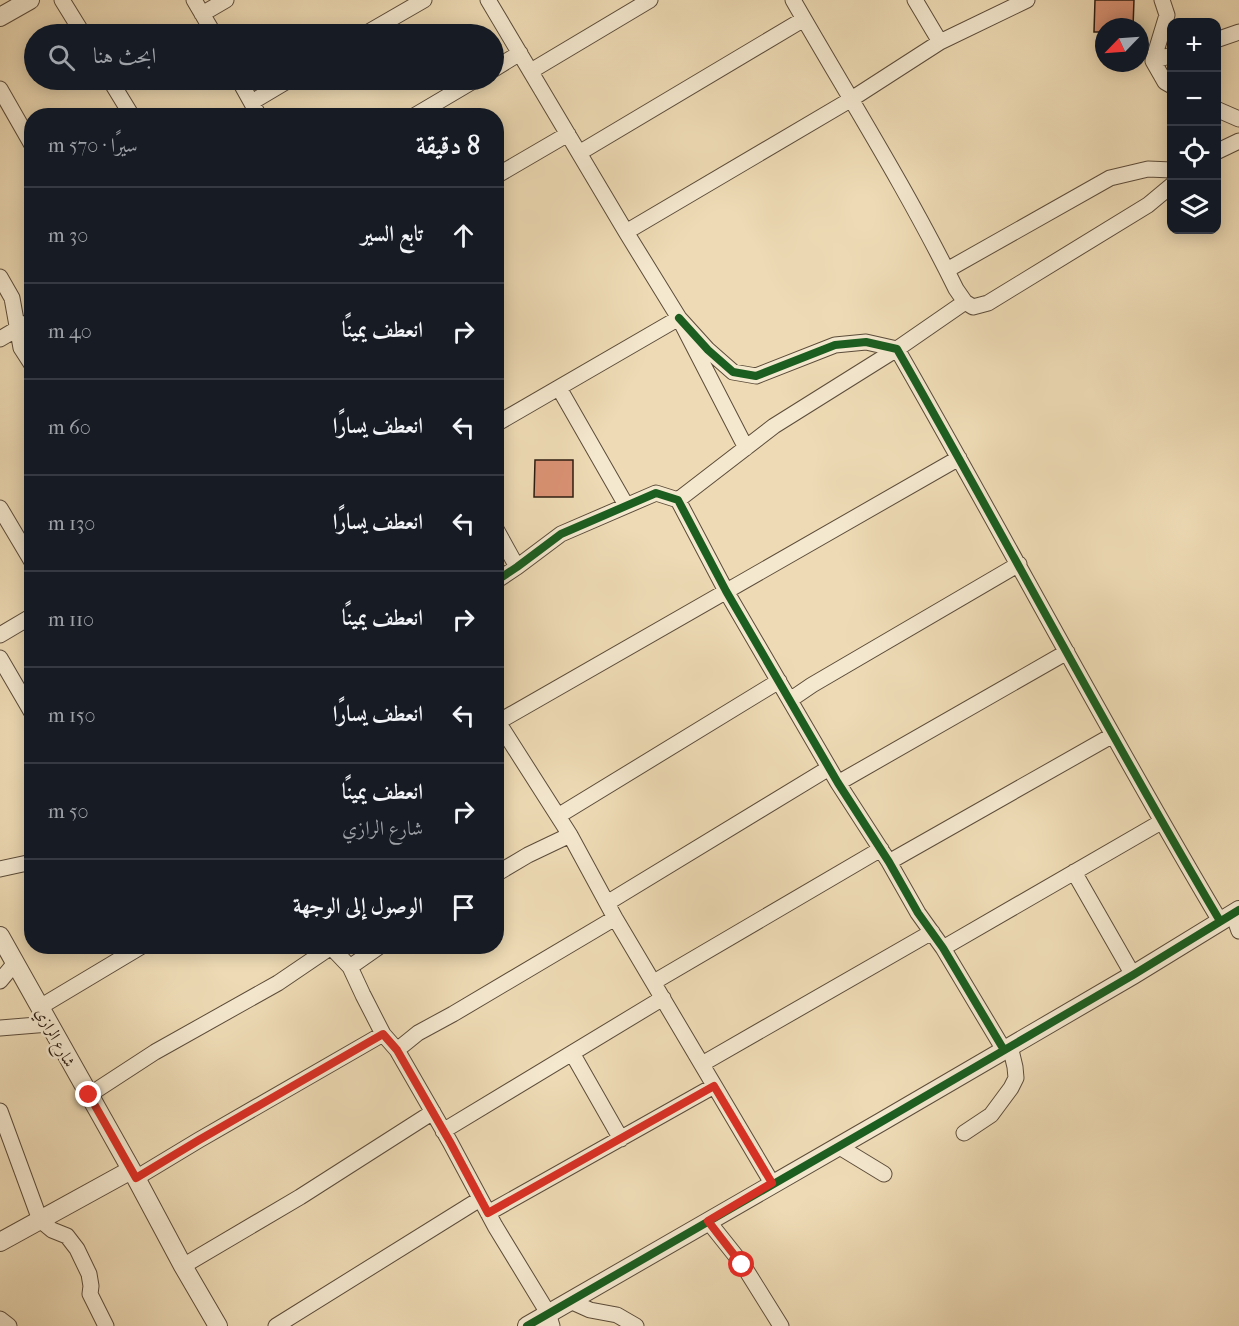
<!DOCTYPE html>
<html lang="ar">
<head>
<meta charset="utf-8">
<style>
	body { margin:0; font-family:"IM FELL French Canon",Amiri,serif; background:#242831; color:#f1f3f6; direction:rtl }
	.controls { position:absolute; right:18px; top:18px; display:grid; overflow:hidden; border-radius:12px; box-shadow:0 3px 15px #0003 }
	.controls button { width:54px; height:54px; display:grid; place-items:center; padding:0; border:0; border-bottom:2px solid #363941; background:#171b24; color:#f1f3f6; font:30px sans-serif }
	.compass { position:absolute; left:1095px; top:18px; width:54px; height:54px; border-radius:50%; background:#171b24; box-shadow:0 3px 15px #0003; rotate:245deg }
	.stop { position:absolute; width:18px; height:18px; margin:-14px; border:4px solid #d93025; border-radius:50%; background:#fff }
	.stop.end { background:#d93025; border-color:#fff; box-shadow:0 2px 6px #0008 }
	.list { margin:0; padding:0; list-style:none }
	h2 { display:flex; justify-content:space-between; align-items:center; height:78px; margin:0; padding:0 24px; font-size:26px }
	h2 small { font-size:20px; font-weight:400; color:#9ea1a6 }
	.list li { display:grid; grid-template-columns:39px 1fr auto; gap:18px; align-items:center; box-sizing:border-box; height:96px; padding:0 24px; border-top:2px solid #363941 }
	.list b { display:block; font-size:22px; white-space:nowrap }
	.list p { margin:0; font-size:20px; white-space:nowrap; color:#9ea1a6 }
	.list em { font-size:20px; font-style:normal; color:#9ea1a6 }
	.icon { flex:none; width:33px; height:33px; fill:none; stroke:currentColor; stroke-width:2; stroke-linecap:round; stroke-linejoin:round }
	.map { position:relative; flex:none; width:1239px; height:1326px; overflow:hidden; direction:ltr }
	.search { position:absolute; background:#171b24; box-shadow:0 3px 15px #0003; left:24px; top:24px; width:480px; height:66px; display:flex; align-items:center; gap:15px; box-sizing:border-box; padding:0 21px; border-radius:33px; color:#9ea1a6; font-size:22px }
	.panel { position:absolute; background:#171b24; box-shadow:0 3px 15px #0003; left:24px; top:108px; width:480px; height:846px; border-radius:24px; direction:rtl }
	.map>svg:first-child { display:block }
	.building { fill:#db9375; stroke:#2c1c11; stroke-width:1.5 }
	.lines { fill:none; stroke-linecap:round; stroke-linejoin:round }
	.minor-casing { stroke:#5c4c3a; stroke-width:17 }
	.tertiary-casing { stroke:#5c4c3a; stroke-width:20 }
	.minor { stroke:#f4e8cf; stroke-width:15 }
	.tertiary { stroke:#f4e8cf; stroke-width:18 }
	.cycleway-casing { stroke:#f4e8cf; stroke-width:11 }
	.cycleway { stroke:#1b5e20; stroke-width:8 }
	.route { stroke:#d93025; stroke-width:8 }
	.labels { text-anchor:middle; stroke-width:5; stroke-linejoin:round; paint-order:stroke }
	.street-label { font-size:16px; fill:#2c1c11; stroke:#f4e8cf }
</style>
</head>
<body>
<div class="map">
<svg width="1239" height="1326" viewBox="0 0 1239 1326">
	<rect width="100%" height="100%" fill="#eedbb5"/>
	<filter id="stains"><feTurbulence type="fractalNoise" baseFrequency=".00333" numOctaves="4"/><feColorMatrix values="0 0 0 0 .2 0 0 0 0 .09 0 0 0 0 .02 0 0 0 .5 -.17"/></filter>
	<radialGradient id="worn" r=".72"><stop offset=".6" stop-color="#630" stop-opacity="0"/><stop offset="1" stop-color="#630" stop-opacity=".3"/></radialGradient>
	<path class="building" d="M1095,0H1134L1133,27H1104V32H1094Z
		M535,460H573V497H534Z"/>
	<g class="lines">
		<g class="minor-casing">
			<path id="minor" d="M62,0L83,34
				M194,0L214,34
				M488,0L626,232L679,318L746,448
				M793,0C848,96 907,189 956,289L965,302L973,307L988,303L1148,205L1172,185
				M915,0L940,42
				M1162,0L1167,15L1153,61L1165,82L1172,86
				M202,14L226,0
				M365,34L424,0
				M1216,40L1239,32
				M1153,61L1172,55
				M494,69L520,53
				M531,71L650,0
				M110,80L132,116
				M239,80L259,116
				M0,89L32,145
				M252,102L289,80
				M1216,109L1239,119
				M414,116L475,80
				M1216,152L1239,141
				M579,153L804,19
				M496,176L568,134
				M626,232L850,100L940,42L1027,0
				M947,270L1110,178L1148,169L1172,170
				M0,277L12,298L21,348L32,365
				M679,318L708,350L733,372L756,376L835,345L866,342L897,349C1006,539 1108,733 1220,921
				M0,339L32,320
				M559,388L626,505
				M496,424L679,318
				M678,500L774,426L897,349L965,302
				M0,508L32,562
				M496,529L517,567
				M496,581L517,567L561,534L656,493L678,500L726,591L838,783L889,862L918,913L943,948L1004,1050
				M0,635L32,616
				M0,658L32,713
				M790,700L812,685L1019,564
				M496,719L570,835L615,918L772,1183
				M498,722L959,458
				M838,783L1067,652
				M558,816L779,681
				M889,862L1113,735
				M0,869L32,862
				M1074,872L1133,975
				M496,874L528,855L570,835
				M607,903L829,768
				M1233,914L1239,931
				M943,948L1161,822
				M350,967L380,946
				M0,981L15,963
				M654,982L881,849
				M40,1007L142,946
				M0,1028L49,1024
				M383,1034L397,1050L450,1142L495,1226L548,1313L552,1326
				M397,1050L418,1033L453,1014L615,918
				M572,1053L621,1139
				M702,1064L932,932
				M89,1095L155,1052L278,983L331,947
				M0,1111L40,1220L52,1230L67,1236L77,1249L89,1274L91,1286L90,1294L106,1326
				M443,1131L663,998
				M964,1133L991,1115L1011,1088L1016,1078L1015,1067L1010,1046
				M838,1146L884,1174
				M136,1178L199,1140L383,1034L363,995L350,967L330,946
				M488,1213L714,1086
				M708,1221L743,1265L781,1326
				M183,1266L300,1197L433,1112
				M570,1301L590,1310L617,1315L636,1326
				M0,1319L9,1326
				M276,1326L480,1199"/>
		</g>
		<g class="tertiary-casing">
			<path id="tertiary" d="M0,17L30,0
				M0,936L136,1178L183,1266L218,1326
				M0,1242L131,1170
				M527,1326L881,1122L1133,975L1239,910"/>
		</g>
		<use href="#minor" class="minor"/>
		<use href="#tertiary" class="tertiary"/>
		<g class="cycleway-casing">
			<path id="cycleway" d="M679,318L708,350L733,372L756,376L835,345L866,342L897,349C1006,539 1108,733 1220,921
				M496,581L517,567L561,534L656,493L678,500L726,591L838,783L889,862L918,913L943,948L1004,1050
				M527,1326L881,1122L1133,975L1239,910"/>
		</g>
		<use href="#cycleway" class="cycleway"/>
	</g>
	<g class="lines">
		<path class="route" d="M89,1095L136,1178L199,1140L383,1034L397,1050L450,1142L488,1213L714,1086L772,1183L708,1221L742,1265"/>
	</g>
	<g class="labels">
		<g class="street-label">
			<text transform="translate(56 1037) rotate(61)" y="6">شارع الرازي</text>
		</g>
	</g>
	<rect width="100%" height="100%" filter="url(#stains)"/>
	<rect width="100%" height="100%" fill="url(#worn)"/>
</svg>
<div class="controls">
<button>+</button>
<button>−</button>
<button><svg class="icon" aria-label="locate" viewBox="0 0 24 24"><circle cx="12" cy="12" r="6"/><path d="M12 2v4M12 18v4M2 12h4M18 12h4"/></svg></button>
<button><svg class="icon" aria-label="layers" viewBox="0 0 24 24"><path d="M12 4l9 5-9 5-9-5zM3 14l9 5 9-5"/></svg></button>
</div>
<svg class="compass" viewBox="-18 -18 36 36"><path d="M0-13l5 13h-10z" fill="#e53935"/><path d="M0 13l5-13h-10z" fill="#9ea1a6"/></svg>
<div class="stop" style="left:742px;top:1265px"></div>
<div class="stop end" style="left:89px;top:1095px"></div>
<div class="search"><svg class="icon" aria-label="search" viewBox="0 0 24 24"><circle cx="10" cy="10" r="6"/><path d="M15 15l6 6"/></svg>ابحث هنا</div>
<section class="panel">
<h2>8 دقيقة<small>سيرًا · 570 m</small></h2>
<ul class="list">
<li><svg class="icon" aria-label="ahead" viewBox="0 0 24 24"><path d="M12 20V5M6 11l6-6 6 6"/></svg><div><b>تابع السير</b></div><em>30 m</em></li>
<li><svg class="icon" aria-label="right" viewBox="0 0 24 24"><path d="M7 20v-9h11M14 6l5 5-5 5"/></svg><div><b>انعطف يمينًا</b></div><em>40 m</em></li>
<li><svg class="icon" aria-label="left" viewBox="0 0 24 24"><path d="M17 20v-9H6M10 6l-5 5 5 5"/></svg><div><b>انعطف يسارًا</b></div><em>60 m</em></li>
<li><svg class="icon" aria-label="left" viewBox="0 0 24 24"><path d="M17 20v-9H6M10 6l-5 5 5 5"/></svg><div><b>انعطف يسارًا</b></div><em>130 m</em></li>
<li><svg class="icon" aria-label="right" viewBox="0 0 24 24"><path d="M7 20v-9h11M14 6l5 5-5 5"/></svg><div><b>انعطف يمينًا</b></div><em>110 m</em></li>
<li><svg class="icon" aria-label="left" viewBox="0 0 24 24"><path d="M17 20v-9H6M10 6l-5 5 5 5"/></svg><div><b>انعطف يسارًا</b></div><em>150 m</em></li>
<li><svg class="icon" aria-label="right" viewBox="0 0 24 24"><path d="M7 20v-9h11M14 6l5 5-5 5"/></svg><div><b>انعطف يمينًا</b><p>شارع الرازي</p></div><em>50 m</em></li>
<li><svg class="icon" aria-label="arrive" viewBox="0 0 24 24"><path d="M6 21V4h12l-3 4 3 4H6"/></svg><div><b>الوصول إلى الوجهة</b></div></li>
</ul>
</section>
</div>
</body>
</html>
